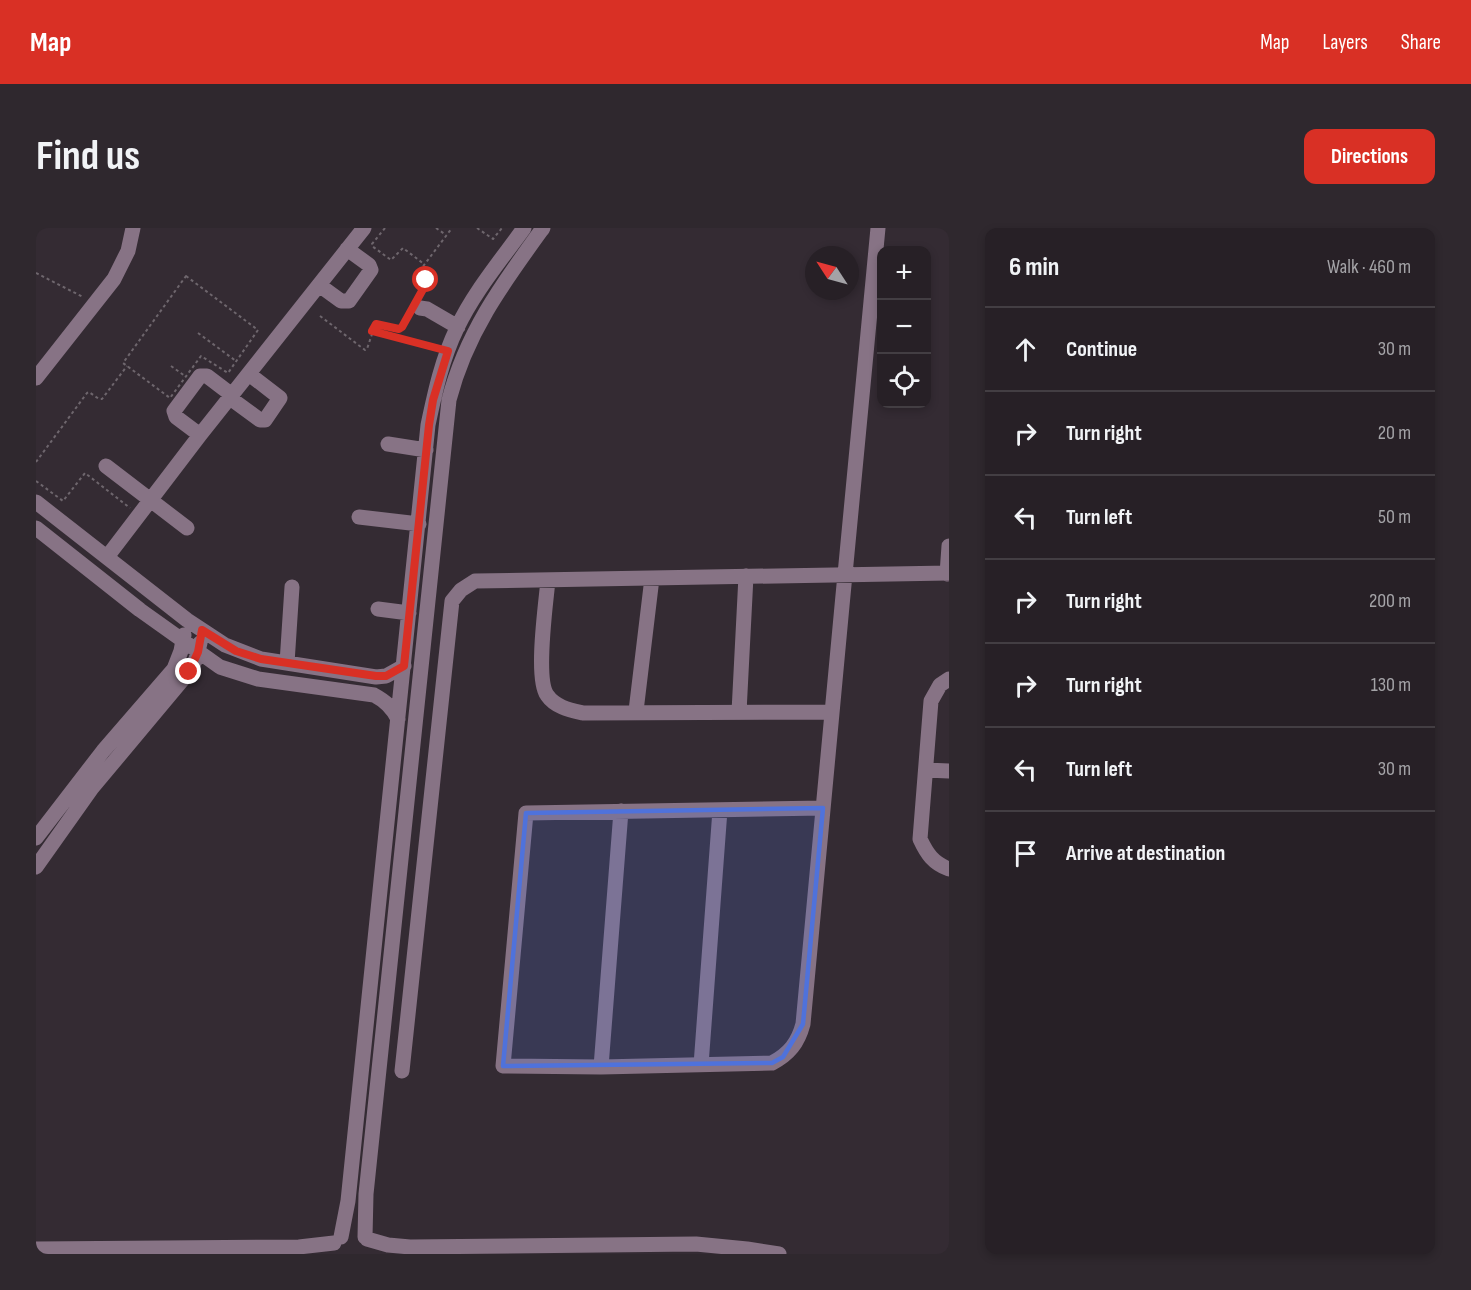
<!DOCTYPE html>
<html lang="en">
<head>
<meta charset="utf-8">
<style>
	body { margin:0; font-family:"Sofia Sans Condensed",sans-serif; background:#2f282e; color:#f1f3f6 }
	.controls { position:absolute; right:18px; top:18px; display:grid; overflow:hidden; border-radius:12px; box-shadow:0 3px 9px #0003 }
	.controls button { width:54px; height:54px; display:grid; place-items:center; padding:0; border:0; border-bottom:2px solid #433e43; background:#272026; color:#f1f3f6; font:30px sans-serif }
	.compass { position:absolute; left:769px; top:18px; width:54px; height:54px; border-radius:50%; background:#272026; box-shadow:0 3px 9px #0003; rotate:306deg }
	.stop { position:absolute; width:18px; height:18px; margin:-14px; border:4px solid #d93025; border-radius:50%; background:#fff }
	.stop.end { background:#d93025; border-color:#fff; box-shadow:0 2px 6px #0008 }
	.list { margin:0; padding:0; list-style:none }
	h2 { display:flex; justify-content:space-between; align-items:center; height:78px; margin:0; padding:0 24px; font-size:26px }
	h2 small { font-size:20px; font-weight:400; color:#a4a3a7 }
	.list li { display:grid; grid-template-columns:39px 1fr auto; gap:18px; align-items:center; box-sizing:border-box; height:84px; padding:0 24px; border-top:2px solid #433e43 }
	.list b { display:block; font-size:22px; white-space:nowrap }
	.list em { font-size:20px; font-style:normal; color:#a4a3a7 }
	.icon { flex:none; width:33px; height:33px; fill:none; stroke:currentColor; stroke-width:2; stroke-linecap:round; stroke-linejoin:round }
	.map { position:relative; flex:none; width:913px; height:1026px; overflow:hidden; border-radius:12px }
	header { display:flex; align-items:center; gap:36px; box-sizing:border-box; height:84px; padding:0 30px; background:#d93025; color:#fff }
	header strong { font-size:28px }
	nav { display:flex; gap:33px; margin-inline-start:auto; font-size:21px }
	.intro { display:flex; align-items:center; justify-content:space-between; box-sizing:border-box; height:144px; padding:0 36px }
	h1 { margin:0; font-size:42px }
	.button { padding:15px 27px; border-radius:12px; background:#d93025; color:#fff; font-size:21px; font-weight:700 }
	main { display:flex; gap:36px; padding:0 36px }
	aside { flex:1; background:#272026; border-radius:12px; box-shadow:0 3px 9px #0003 }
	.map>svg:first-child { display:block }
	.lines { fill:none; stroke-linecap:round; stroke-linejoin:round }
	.path { stroke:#6e666d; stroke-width:2; stroke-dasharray:3 3; stroke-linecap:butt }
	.minor { stroke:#877385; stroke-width:15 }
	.route { stroke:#d93025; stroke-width:8 }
	.marked { fill:#4f72db; fill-opacity:0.2; stroke:#4f72db; stroke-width:4.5; stroke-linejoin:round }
</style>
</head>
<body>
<header>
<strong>Map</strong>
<nav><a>Map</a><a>Layers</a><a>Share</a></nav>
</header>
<div class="intro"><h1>Find us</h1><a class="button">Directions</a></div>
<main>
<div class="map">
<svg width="913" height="1026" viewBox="0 0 913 1026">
	<rect width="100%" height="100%" fill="#342b33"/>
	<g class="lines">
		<path class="path" d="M349,0L336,16V18L355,32L367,20L388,36
			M400,0L410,7
			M441,0L457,11L466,0
			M0,45L47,69
			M150,48L222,102L192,145L165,128L134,170L87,135Z
			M384,67L391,54L382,45L416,0
			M284,88L329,122L331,121L339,97L364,101L374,85
			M336,103L400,120
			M162,105L200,133
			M135,138L149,148
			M0,234L51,165L53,164L63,171H66L91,138
			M0,253L27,273L49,245L94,280"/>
		<path class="minor" d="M283,57L305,73H313L335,42L333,37L311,21
			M384,80L391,81L422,99
			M0,150L78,51L92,23L97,0
			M194,170L224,192H229L244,170L213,146
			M164,207L140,189L138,183L164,148H171L196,167
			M352,216L390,222
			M70,238L151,300
			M0,274L151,392L189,417L225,431L340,449L350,448L368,438
			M323,289L383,296
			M0,300L104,382L184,439L222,451L338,467C349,473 356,479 362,491
			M71,329L164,207L328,0
			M911,346L913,318
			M512,352C510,375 499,450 511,467C519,479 534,482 547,485L796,484
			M342,381L373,385
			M251,435L256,359
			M913,451L904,457L895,473L884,611C891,626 897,635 913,641
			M600,483L616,350
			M703,484L710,348
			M890,542L913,543
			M787,580L490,585L467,838L565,839L736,835C753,826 762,815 767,796C792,531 816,265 842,0
			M0,610L67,523L138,441L145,423L148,407
			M0,639L56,560L153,444L160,431L164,415
			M665,837L684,582
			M565,839L585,583
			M366,843L416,373L425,362L439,353L913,345
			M305,1009L312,973L392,197C399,164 406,131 421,100C438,64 465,32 488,0
			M329,1009L330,966L413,172C430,105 467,55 507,0
			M331,1011L352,1017L374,1019L660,1016L711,1021L743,1026
			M0,1021L263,1019L298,1015"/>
	</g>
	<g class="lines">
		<path class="route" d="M153,444L162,424L166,402L200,423L225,431L340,448H350L368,438L393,197L397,172L412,123L336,103L340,96L363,101L366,99L391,54L390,52"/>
	</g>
	<path class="marked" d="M787,580L767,796L747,829L736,835L467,838L490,585Z"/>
</svg>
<div class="controls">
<button>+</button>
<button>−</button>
<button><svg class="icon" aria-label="locate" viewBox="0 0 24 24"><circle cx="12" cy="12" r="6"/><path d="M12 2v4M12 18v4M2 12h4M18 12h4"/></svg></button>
</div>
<svg class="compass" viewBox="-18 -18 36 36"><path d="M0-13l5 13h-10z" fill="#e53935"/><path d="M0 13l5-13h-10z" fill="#a4a3a7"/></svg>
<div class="stop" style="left:390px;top:52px"></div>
<div class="stop end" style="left:153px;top:444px"></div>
</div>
<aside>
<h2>6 min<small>Walk · 460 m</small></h2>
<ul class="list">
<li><svg class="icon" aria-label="ahead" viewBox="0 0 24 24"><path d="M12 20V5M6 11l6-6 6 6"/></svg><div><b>Continue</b></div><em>30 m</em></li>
<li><svg class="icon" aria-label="right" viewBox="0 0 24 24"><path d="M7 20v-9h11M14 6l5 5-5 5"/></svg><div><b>Turn right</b></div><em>20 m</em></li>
<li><svg class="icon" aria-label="left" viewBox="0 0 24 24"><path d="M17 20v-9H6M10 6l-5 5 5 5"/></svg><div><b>Turn left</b></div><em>50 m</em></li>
<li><svg class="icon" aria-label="right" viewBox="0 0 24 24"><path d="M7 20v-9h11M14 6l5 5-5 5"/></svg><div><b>Turn right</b></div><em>200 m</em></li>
<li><svg class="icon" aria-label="right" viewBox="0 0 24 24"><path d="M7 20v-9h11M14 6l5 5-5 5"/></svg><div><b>Turn right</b></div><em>130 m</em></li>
<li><svg class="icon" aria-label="left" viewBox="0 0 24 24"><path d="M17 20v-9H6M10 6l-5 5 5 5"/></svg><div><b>Turn left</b></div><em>30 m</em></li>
<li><svg class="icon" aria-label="arrive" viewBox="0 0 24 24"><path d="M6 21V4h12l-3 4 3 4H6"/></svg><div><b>Arrive at destination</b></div></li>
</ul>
</aside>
</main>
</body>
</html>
